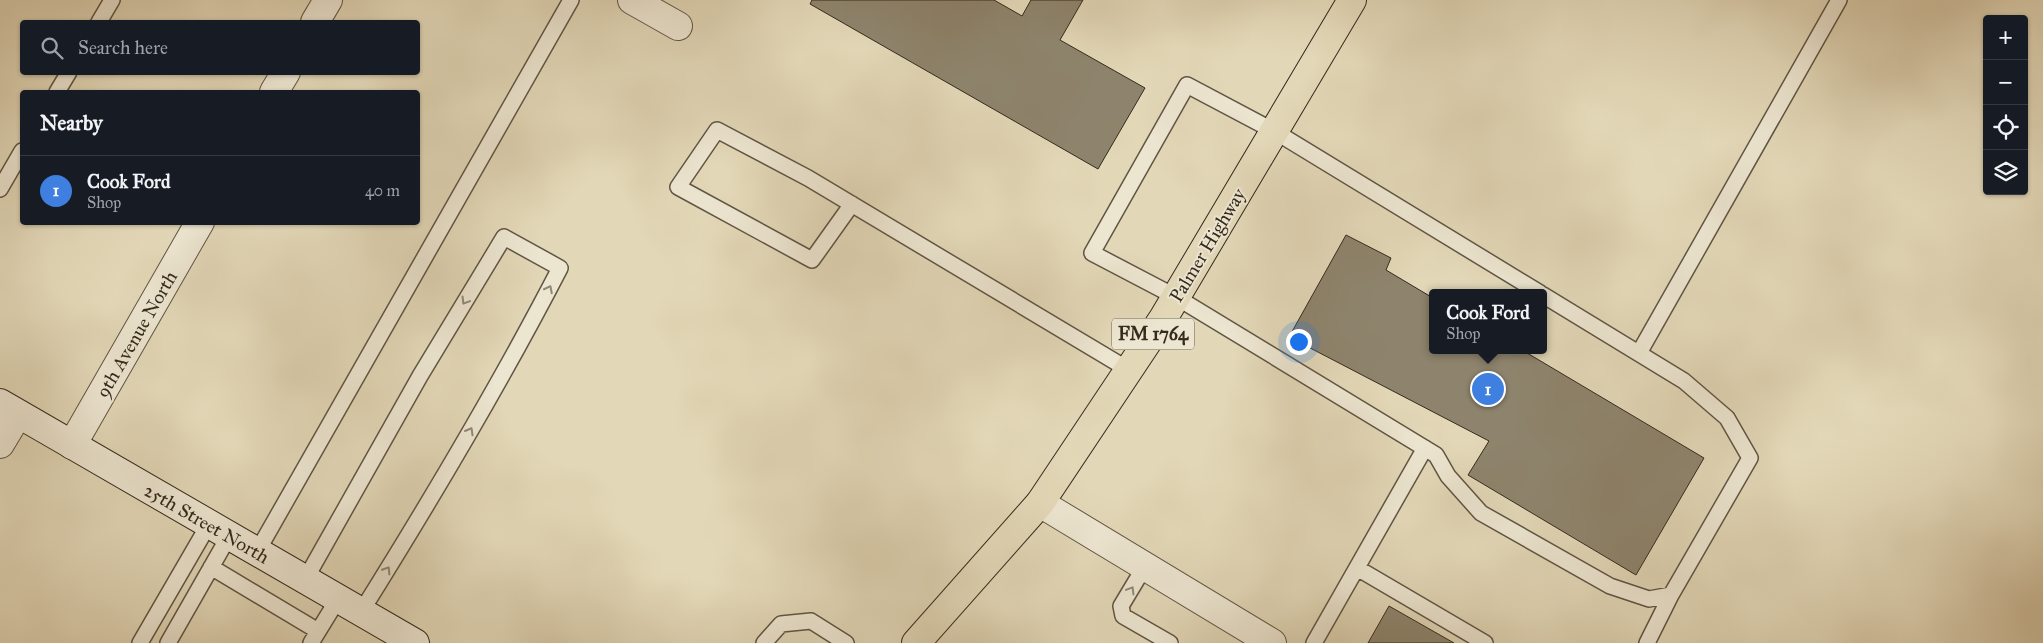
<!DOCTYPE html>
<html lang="en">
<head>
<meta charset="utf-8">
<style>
	body { margin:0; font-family:"IM FELL Great Primer",serif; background:#242831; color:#f1f3f6 }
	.controls { position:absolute; right:15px; top:15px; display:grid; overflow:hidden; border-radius:5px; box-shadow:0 1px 4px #0004 }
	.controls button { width:45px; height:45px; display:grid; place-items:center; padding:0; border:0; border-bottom:1px solid #363941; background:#171b24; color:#f1f3f6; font:25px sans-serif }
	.you { position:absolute; left:1298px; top:341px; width:18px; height:18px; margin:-12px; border:4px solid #fff; border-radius:50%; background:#1a73e8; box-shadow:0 0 0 8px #1a73e833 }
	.badge { display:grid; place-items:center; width:32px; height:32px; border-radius:50%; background:#0f766e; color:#fff; font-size:16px; font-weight:700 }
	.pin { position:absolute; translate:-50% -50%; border:2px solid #fff; box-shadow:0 1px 5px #0006 }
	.popup { position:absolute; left:1429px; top:289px; width:118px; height:65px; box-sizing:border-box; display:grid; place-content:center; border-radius:5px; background:#171b24; filter:drop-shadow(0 1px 4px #0005); font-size:16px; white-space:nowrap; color:#9ea1a6 }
	.popup b { font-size:19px; color:#f1f3f6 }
	.popup::after { content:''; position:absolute; left:50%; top:100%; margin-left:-10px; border:10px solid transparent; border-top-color:#171b24 }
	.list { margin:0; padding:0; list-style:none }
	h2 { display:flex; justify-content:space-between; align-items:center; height:65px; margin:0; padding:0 20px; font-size:21px }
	h2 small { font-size:16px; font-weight:400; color:#9ea1a6 }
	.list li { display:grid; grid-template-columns:32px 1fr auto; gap:15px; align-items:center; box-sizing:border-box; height:70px; padding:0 20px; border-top:1px solid #363941 }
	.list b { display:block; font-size:19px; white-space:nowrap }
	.list p { margin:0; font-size:16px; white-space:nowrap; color:#9ea1a6 }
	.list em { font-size:16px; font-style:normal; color:#9ea1a6 }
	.icon { flex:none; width:28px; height:28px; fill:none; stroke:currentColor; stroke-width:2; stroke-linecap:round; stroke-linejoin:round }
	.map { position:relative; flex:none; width:2043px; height:643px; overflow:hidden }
	.search { position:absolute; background:#171b24; box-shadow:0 1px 4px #0004; left:20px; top:20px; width:400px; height:55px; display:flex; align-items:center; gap:12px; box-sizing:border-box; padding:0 18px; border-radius:5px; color:#9ea1a6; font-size:19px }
	.panel { position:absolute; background:#171b24; box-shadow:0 1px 4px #0004; left:20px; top:90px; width:400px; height:135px; border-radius:5px }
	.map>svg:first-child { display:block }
	.building { fill:#8e846d; stroke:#342a1d }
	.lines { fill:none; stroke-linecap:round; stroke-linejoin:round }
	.lane-casing { stroke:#605544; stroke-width:18 }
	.street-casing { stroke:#605544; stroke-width:30 }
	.secondary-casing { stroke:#342a1d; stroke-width:30 }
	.primary-casing { stroke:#342a1d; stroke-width:30 }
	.lane { stroke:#ece5d0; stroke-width:15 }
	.street { stroke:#ece5d0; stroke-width:28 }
	.secondary { stroke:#ece5d0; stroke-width:28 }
	.primary { stroke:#e2d7b7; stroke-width:28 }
	.oneway { stroke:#908876 }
	.labels { text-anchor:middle; stroke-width:4; stroke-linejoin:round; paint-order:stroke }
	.shield { fill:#ece5d0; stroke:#6b6253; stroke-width:1 }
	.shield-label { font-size:18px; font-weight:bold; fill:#342a1d }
	.street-label { font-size:19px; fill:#342a1d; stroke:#ece5d0 }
</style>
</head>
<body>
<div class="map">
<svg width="2043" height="643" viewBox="0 0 2043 643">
	<rect width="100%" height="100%" fill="#e2d7b7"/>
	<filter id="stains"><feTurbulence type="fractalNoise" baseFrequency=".004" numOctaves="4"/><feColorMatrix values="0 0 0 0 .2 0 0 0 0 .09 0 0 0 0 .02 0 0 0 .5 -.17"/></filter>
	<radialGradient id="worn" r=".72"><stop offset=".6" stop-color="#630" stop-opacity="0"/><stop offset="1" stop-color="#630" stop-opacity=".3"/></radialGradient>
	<path class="building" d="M812,0H994L1022,16L1031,0H1083L1060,40L1145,88L1098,169L810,4Z
		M1346,235L1391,258L1386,270L1433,298V350H1522L1704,458L1636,575L1468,475L1489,441L1289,337Z
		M1389,606L1454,643H1368Z"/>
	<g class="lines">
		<g class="lane-casing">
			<path id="lane" d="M99,22L112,0
				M57,92L69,72
				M0,189L22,151
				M852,204L812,260L678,187L717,130L808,178L1129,370
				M1540,293L1274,131L1187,85L1092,253L1176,297L1436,455L1448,476L1481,513L1610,586L1649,599L1671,595L1750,458L1727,418L1684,381L1543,295
				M1639,353L1839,0
				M257,552L571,0
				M1145,566L1121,606L1123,616L1170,643
				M211,567L318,631
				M1357,568L1485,643
				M305,580L420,376L504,237L560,268C499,386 431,500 361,612
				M140,643L209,524
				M168,643L229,536
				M311,643L338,599
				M764,643L781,624L811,621L846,643
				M1314,643L1425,448
				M1647,643L1671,595"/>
		</g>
		<g class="street-casing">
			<path id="street" d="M632,0L678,26
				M315,22L328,0
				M274,92L286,72
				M0,444L18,414
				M72,445L200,222
				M1040,503L1272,643"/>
		</g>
		<g class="secondary-casing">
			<path id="secondary" d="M0,403L415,643"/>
		</g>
		<g class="primary-casing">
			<path id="primary" d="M916,643L1040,503L1164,317L1352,0"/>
		</g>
		<use href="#lane" class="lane"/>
		<use href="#street" class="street"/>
		<use href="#secondary" class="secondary"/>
		<use href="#primary" class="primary"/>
	</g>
	<defs><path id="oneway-chevron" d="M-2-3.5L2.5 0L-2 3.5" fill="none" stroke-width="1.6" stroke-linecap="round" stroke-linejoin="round" transform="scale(1.25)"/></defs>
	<g class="oneway">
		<use href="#oneway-chevron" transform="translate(549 289) rotate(-63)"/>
		<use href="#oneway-chevron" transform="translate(465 301) rotate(121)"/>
		<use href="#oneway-chevron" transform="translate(470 431) rotate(-60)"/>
		<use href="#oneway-chevron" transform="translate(387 570) rotate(-58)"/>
		<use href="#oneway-chevron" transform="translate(1131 590) rotate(-59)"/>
	</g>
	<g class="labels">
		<rect class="shield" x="1112" y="318.5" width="82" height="31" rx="4"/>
		<g class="shield-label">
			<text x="1153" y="340">FM 1764</text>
		</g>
		<g class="street-label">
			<text transform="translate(1207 245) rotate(-59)" y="7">Palmer Highway</text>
			<text transform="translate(136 334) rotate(-60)" y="7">9th Avenue North</text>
			<text transform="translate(207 523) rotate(30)" y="7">25th Street North</text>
		</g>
	</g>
	<rect width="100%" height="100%" filter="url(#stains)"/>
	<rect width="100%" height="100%" fill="url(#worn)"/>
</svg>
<div class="controls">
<button>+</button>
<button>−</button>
<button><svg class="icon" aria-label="locate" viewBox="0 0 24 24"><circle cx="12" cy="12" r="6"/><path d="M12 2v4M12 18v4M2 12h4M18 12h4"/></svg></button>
<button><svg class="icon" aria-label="layers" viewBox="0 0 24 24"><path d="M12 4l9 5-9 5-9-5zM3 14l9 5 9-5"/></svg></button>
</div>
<div class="you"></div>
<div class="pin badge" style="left:1488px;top:389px;background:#3f7fe0">1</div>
<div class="popup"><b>Cook Ford</b>Shop</div>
<div class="search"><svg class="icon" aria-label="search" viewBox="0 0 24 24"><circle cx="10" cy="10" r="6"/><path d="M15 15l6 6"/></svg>Search here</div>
<section class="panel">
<h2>Nearby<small></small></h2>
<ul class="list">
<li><span class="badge" style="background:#3f7fe0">1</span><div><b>Cook Ford</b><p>Shop</p></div><em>40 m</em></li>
</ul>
</section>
</div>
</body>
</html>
